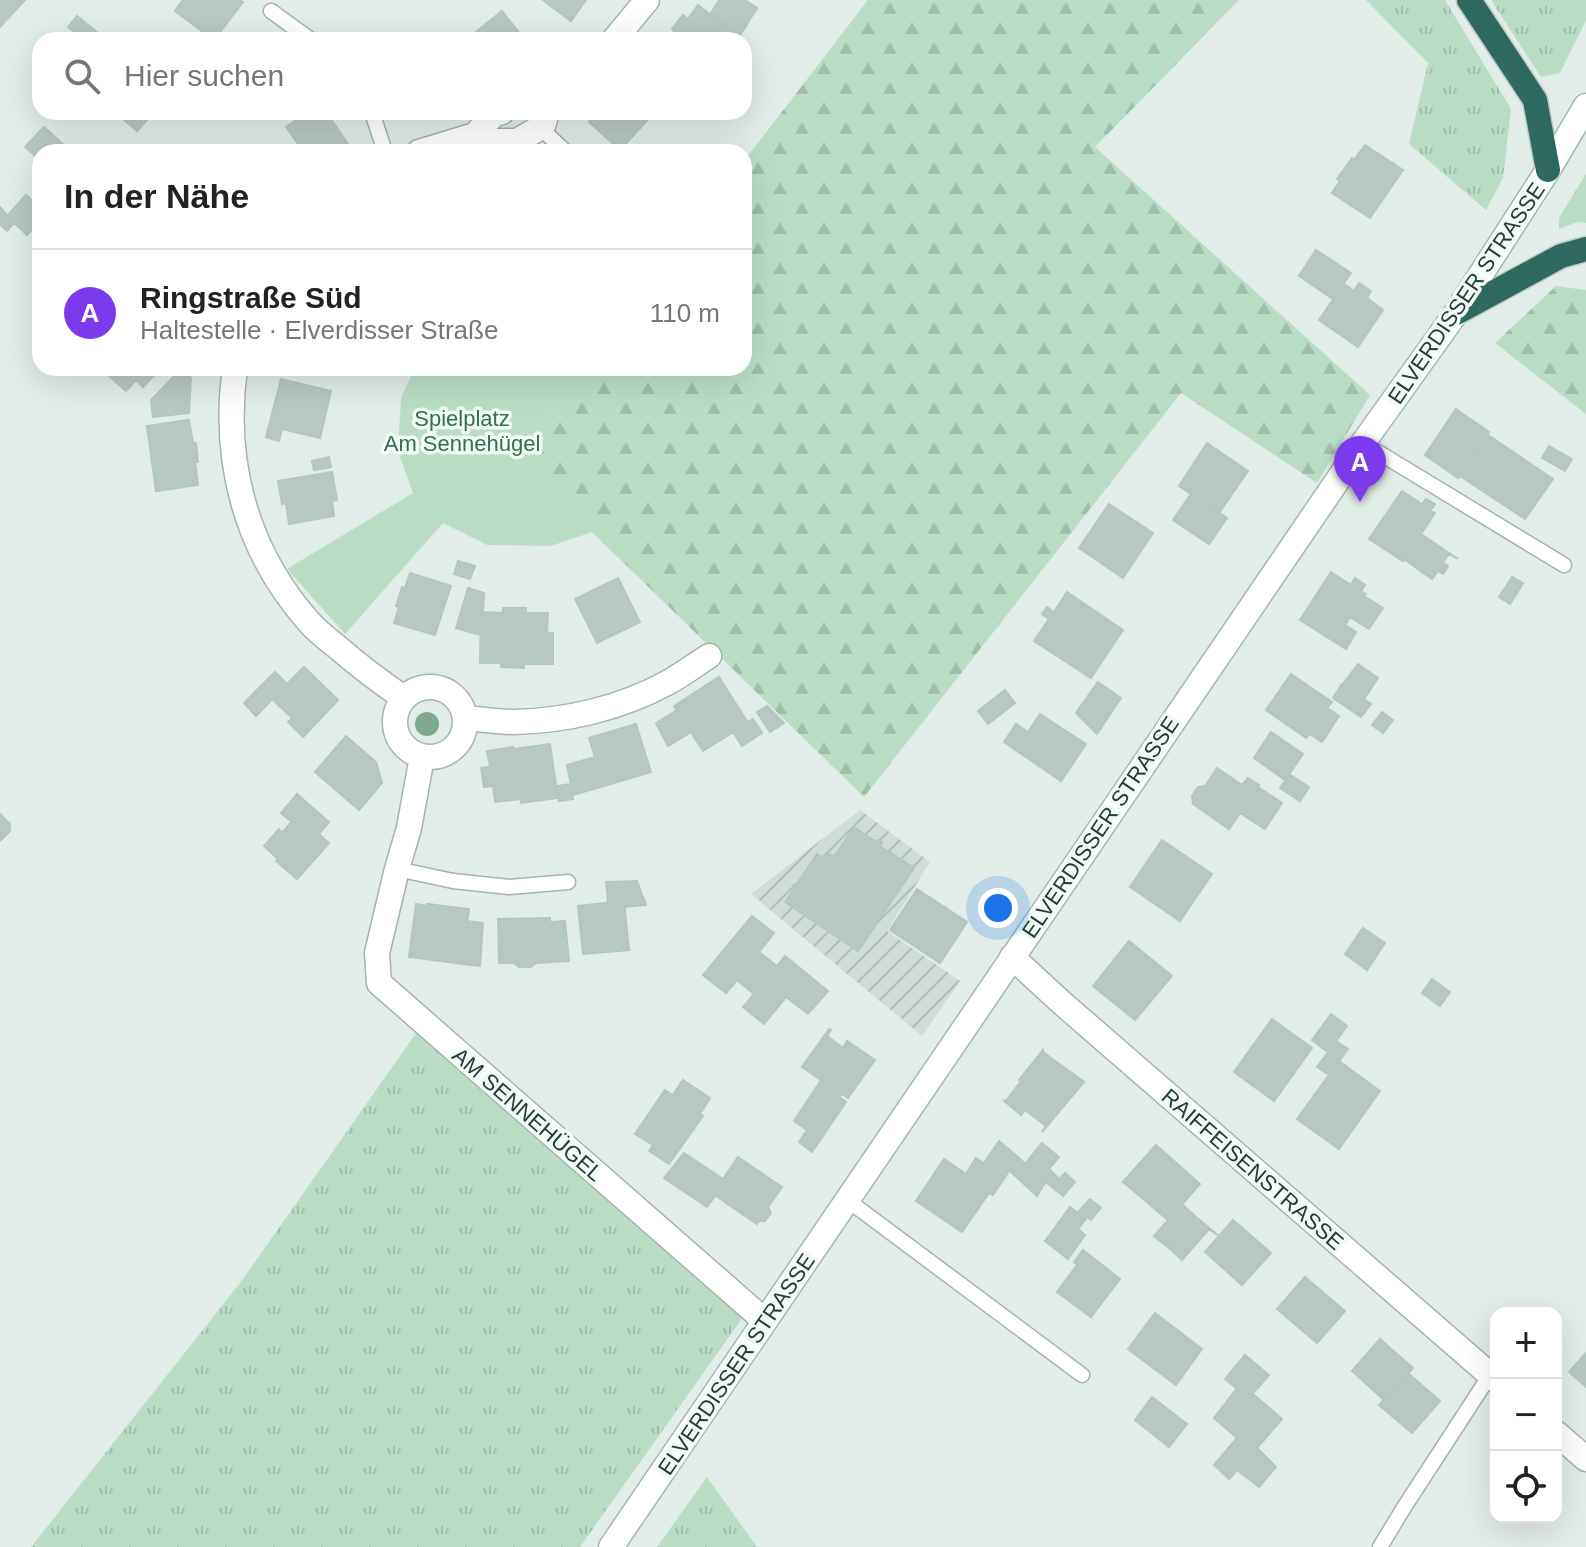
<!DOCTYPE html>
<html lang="de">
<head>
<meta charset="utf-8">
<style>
	body { margin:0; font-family:Helvetica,sans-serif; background:#f6f6f6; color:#222 }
	.controls { position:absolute; right:24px; bottom:24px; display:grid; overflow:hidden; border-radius:16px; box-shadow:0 8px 32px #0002 }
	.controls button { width:72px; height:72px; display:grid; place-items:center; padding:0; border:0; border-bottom:2px solid #e0e0e0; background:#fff; color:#222; font:40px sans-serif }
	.you { position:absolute; left:998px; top:908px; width:28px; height:28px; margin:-20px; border:6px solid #fff; border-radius:50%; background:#1a73e8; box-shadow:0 0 0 12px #1a73e833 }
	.badge { display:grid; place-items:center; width:52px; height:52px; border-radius:50%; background:#7c3aed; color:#fff; font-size:26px; font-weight:700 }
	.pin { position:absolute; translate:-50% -66px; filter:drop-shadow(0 2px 4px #0008) }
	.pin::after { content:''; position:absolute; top:42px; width:28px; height:24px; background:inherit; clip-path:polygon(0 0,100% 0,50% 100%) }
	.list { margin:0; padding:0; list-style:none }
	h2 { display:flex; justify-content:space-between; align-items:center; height:104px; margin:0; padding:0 32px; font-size:34px }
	h2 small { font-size:26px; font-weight:400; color:#767676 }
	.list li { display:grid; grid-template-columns:52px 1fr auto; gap:24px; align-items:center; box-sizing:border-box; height:128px; padding:0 32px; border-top:2px solid #e0e0e0 }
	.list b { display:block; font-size:30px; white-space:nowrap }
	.list p { margin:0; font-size:26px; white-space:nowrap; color:#767676 }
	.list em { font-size:26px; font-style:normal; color:#767676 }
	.icon { flex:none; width:44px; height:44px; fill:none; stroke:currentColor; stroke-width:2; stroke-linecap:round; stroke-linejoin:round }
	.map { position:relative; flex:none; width:1586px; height:1547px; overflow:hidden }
	.search { position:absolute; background:#fff; box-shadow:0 8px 32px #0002; left:32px; top:32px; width:720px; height:88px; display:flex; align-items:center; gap:20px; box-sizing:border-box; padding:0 28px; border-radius:24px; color:#767676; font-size:30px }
	.panel { position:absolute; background:#fff; box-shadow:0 8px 32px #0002; left:32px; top:144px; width:720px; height:232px; border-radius:24px }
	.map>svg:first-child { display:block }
	.industrial { fill:url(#industrial-furrows) }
	.grass { fill:url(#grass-tufts) }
	.forest { fill:url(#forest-firs) }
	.green { fill:#bbddc6 }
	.building { fill:#b7c7c1; stroke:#b4c6bf; stroke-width:2 }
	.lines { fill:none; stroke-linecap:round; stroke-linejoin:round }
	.lane-casing { stroke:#a5b4af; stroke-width:17 }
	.street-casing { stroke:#a5b4af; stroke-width:27 }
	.secondary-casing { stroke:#a0b8b1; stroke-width:27 }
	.highway-casing { stroke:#c1c9c7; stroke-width:27 }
	.lane { stroke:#fff; stroke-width:14 }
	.street { stroke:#fff; stroke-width:24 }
	.secondary { stroke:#fff; stroke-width:24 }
	.highway { stroke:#2e6960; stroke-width:24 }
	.tree { fill:#7eaa92 }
	.labels { text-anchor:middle; stroke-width:7; stroke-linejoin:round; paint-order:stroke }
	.street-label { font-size:22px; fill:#223d37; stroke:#f2f9f6 }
	.park-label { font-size:22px; fill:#2c744b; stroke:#f2f9f6 }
</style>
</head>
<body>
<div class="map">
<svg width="1586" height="1547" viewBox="0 0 1586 1547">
	<defs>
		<pattern id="industrial-furrows" width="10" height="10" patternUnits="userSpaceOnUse" patternTransform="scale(2)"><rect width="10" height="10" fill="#d0dcd7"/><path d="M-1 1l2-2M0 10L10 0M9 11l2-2" fill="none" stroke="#b2beb9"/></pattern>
		<pattern id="grass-tufts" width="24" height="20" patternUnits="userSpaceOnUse" patternTransform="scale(2)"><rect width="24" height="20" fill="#bbddc6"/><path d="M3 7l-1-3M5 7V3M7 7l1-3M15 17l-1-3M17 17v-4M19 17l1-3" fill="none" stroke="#a0bfab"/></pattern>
		<pattern id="forest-firs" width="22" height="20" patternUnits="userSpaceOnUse" patternTransform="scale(2)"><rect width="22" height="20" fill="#bbddc6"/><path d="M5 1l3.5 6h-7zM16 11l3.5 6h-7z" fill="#a0bfab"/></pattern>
	</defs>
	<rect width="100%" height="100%" fill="#e2ece8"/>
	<path class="industrial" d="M860,810L930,862L887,931L960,981L922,1036L751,894Z"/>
	<path class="grass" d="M1366,0H1445L1511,109L1503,178L1486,210L1409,144L1428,63Z
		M1491,0H1586V20L1560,73L1541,77Z
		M1586,174V223L1577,222L1559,229V218Z
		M417,1032L743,1317L580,1547H31L240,1283Z
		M707,1477L757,1547H657Z"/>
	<path class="forest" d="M868,0H1239L1095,147L1370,395L1317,483L1181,393L864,797L592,532L520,452L585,368H744V161Z
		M1556,286L1586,290V414L1495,343Z"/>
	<path class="green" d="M415,368H585L520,452L592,532L551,546L487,545L443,523L345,634L287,569L413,493L398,451L401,398Z"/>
	<path class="building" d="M0,0H25L0,27Z
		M183,0H240L243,2L214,40L175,11Z
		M543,0H586L571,21Z
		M719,0H745L757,8L739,37L710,15Z
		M698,5L737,36L734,40H672L677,34L672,29L683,15L688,19Z
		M502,11L525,40H466Z
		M77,16L99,34L94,40H84L68,27Z
		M115,112H154L137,131Z
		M308,112H326L348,144L336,152H300L301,148L286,127Z
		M598,112H655L620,150L589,122Z
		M44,127L72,152H40V160L25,147Z
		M1365,145L1403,170L1370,218L1332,193L1340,181L1337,179L1352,158L1354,160Z
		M26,195L40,208V220L27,235L7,216Z
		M0,207L14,223L7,231L0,224Z
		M1316,250L1351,273L1333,299L1299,276Z
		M1359,283L1371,291L1367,298L1383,310L1358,347L1319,320L1344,284L1354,291Z
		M100,368H161L143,387L136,380L126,391Z
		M181,369L191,378L189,413L153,417L151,400Z
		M281,379L331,391L320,438L282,429L279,441L266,437Z
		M1456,409L1489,432L1458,478L1425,455Z
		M189,420L193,443H196L198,462H195L198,485L156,491L147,426Z
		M1488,435L1553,479L1525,519L1460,476Z
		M1207,443L1248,471L1219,513L1179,486Z
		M1549,446L1572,459L1565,471L1542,458Z
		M329,457L331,467L314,470L312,461Z
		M332,472L337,500L332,501L334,516L289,524L286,503L282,504L278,481Z
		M1402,491L1422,504L1426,499L1435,504L1430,511L1435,513L1403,561L1369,539Z
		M1191,494L1227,518L1209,544L1173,520Z
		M1109,504L1153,533L1123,578L1079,548Z
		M1421,534L1458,559L1449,554L1443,562L1448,566L1443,574L1438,571L1432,579L1404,559Z
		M458,561L475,566L470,579L454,574Z
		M1331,572L1351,585L1355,578L1365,585L1361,591L1366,594L1364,596L1383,608L1369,629L1350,617L1335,642L1300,620Z
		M410,573L451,586L435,635L394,623L399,607L396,606L402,587L405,588Z
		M1512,577L1523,583L1510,604L1499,597Z
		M618,578L640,622L597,643L575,599Z
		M468,588L484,593L483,612H481L480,635L456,628Z
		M1067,592L1123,630L1091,678L1034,641L1049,619L1042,614L1047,607L1054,612Z
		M503,608H526V613H548L547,633H553V664H524V668L501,667V663H480L481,612L503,613Z
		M1345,625L1356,632L1346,649L1335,642Z
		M1358,664L1378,678L1364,699L1343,684Z
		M304,667L338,700L303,737L288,722L292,718L272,699Z
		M275,672L287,684L256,716L244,703Z
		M1291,674L1332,702L1327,708L1339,716L1322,742L1310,734L1306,738L1266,710Z
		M719,677L748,723L703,751L674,706Z
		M1098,682L1121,698L1097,734L1076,713Z
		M1342,684L1371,704L1361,717L1333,698Z
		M1005,690L1015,703L988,724L978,711Z
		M767,706L784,723L770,732L757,712Z
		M677,710L691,732L668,746L656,723Z
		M1382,712L1393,720L1383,733L1372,725Z
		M1040,714L1086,744L1061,781L1004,742L1016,724L1028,732Z
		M753,719L762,733L742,746L733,732Z
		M636,724L651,772L604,786L589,738Z
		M1271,732L1303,754L1285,780L1254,758Z
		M346,736L376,762L382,783L359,810L315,772Z
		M550,744L558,798L521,803L513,749Z
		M513,747L521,799L495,802L493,786L484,787L481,768L490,767L487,751Z
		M595,757L604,786L573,795L567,765Z
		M1217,768L1242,785L1248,778L1259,785L1258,787L1282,803L1265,829L1240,813L1229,829L1193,804L1192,796L1198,787L1205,786Z
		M1289,774L1309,787L1300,801L1280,788Z
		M571,784L573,799L559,801L557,786Z
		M297,794L329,822L319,834L297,815L292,822L281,813Z
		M0,814L10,824V831L1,840Z
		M297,815L329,843L297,879L276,861L278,859L264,846L279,829L282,833Z
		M854,827L876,842L878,840L882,842L880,846L914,868L858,951L785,902L796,886L794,885L797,884L817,854L824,859L828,853L834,857Z
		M1162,840L1212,874L1180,921L1130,887Z
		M637,881L646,905L625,907L624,901L608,903L606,882Z
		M917,889L967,922L940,963L890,930Z
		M624,901L629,950L583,954L578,906Z
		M416,904L427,906V904L469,909L462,964L409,957Z
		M752,916L774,933L759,952L777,966L785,956L828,991L808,1014L786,997L764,1024L743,1007L754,994L737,980L726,993L703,975Z
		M550,918L551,962L536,963L531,967H519L514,963H499L498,919Z
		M467,921L483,923L480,966L462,964Z
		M565,921L569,961L551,962L550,922Z
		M1363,928L1385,943L1367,970L1345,954Z
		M1129,941L1172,976L1135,1020L1093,986Z
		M1432,979L1450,992L1440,1006L1422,993Z
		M1331,1014L1347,1026L1328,1052L1312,1040Z
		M1272,1019L1312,1048L1274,1101L1234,1072Z
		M829,1029L831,1030L827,1036L843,1048L847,1041L875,1060L860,1081L833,1062L821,1080L802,1067Z
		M1336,1041L1348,1049L1329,1075L1317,1067Z
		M1043,1050V1052L1084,1082L1042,1132L1046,1126L1025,1110L1021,1115L1003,1100L1006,1101L1021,1081L1019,1080Z
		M1339,1061L1380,1091L1339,1149L1297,1119Z
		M833,1062L860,1081L848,1098L842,1094L839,1097L846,1102L812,1152L799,1142L807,1130L794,1121Z
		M683,1080L710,1098L700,1114L673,1095Z
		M665,1090L703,1116L669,1164L649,1151L653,1145L635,1134Z
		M999,1141L1018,1157L1005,1177L984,1163Z
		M1042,1143L1059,1157L1041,1178L1025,1164Z
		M1156,1145L1200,1184L1168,1220L1123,1182Z
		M684,1153L723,1179L713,1194L715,1196L707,1207L664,1178Z
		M738,1157L782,1187L768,1207L771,1213L765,1221H759L757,1224L713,1194Z
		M1018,1157L1045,1183L1037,1196L1010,1171Z
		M976,1158L1005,1177L993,1195L989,1193L962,1232L916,1201L944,1159L966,1174Z
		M1049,1169L1059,1179L1065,1173L1075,1182L1063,1196L1041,1178Z
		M1090,1199L1101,1208L1091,1220L1079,1211Z
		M1182,1204L1196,1217L1169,1248L1154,1236Z
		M1070,1207L1086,1219L1078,1229L1085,1235L1068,1259L1045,1241Z
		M1196,1217L1219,1236L1209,1229L1182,1260L1169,1248Z
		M1233,1220L1271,1253L1242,1285L1205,1252Z
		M1083,1250L1120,1279L1091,1317L1057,1292L1077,1265L1074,1262Z
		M1305,1277L1345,1311L1317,1343L1277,1309Z
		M1155,1313L1202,1349L1176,1385L1128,1349Z
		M1380,1339L1413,1368L1384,1400L1352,1371Z
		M1586,1353V1387L1569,1372Z
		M1245,1355L1269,1375L1249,1398L1225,1379Z
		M1408,1373L1440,1401L1412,1433L1379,1405Z
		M1237,1388L1249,1398L1253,1394L1282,1419L1257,1448L1276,1467L1259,1487L1237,1470L1229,1479L1214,1465L1237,1438L1214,1418Z
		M1152,1397L1187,1424L1169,1447L1135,1420Z"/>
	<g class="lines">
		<g class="lane-casing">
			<path id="lane" d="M271,11L311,40
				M372,112L385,152
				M543,126L549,136L566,152
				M1363,443L1564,565
				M397,869L453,881L509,887L568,882
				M846,1199L1082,1375
				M1380,1547L1403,1509L1490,1375"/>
		</g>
		<g class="street-casing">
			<path id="street" d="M614,40L647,0
				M475,135L493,115L502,112
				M419,152L475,135L494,141H517L543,126L547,112
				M235,368C222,461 246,551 309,622C317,631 327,639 336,646C358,665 380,682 404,698
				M395 722a35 35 0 1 1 70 0a35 35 0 1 1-70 0Z
				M465,718C481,719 498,722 514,722C566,721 621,708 667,683C682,675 695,665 709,656
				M422,757L409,828L397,869L377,953L379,983L765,1321
				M1012,957L1062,1003L1496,1380
				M1556,1433L1586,1459"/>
		</g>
		<g class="secondary-casing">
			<path id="secondary" d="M611,1547L1363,443L1456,313L1548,170L1586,106"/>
		</g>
		<g class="highway-casing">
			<path id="highway" d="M1469,0L1535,100L1548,170
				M1456,313L1561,256L1586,249"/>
		</g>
		<use href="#lane" class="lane"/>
		<use href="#street" class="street"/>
		<use href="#secondary" class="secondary"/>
		<use href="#highway" class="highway"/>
	</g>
	<circle class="tree" cx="427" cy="724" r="12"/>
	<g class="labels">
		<g class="street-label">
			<text transform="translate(1466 293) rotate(-56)" y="8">ELVERDISSER STRASSE</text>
			<text transform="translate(1100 827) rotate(-56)" y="8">ELVERDISSER STRASSE</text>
			<text transform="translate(528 1114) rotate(41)" y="8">AM SENNEHÜGEL</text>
			<text transform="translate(1253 1169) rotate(41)" y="8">RAIFFEISENSTRASSE</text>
			<text transform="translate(736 1364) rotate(-56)" y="8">ELVERDISSER STRASSE</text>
		</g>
		<g class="park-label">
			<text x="462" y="426">Spielplatz<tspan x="462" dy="25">Am Sennehügel</tspan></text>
		</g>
	</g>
</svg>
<div class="controls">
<button>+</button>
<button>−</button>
<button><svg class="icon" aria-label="locate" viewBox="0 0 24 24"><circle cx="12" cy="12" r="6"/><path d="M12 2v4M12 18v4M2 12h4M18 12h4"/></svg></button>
</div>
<div class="you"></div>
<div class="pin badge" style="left:1360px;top:502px">A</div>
<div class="search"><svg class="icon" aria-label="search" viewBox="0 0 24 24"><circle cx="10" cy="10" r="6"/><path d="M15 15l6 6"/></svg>Hier suchen</div>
<section class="panel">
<h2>In der Nähe<small></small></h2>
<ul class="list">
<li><span class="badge">A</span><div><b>Ringstraße Süd</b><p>Haltestelle · Elverdisser Straße</p></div><em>110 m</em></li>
</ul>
</section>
</div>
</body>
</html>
